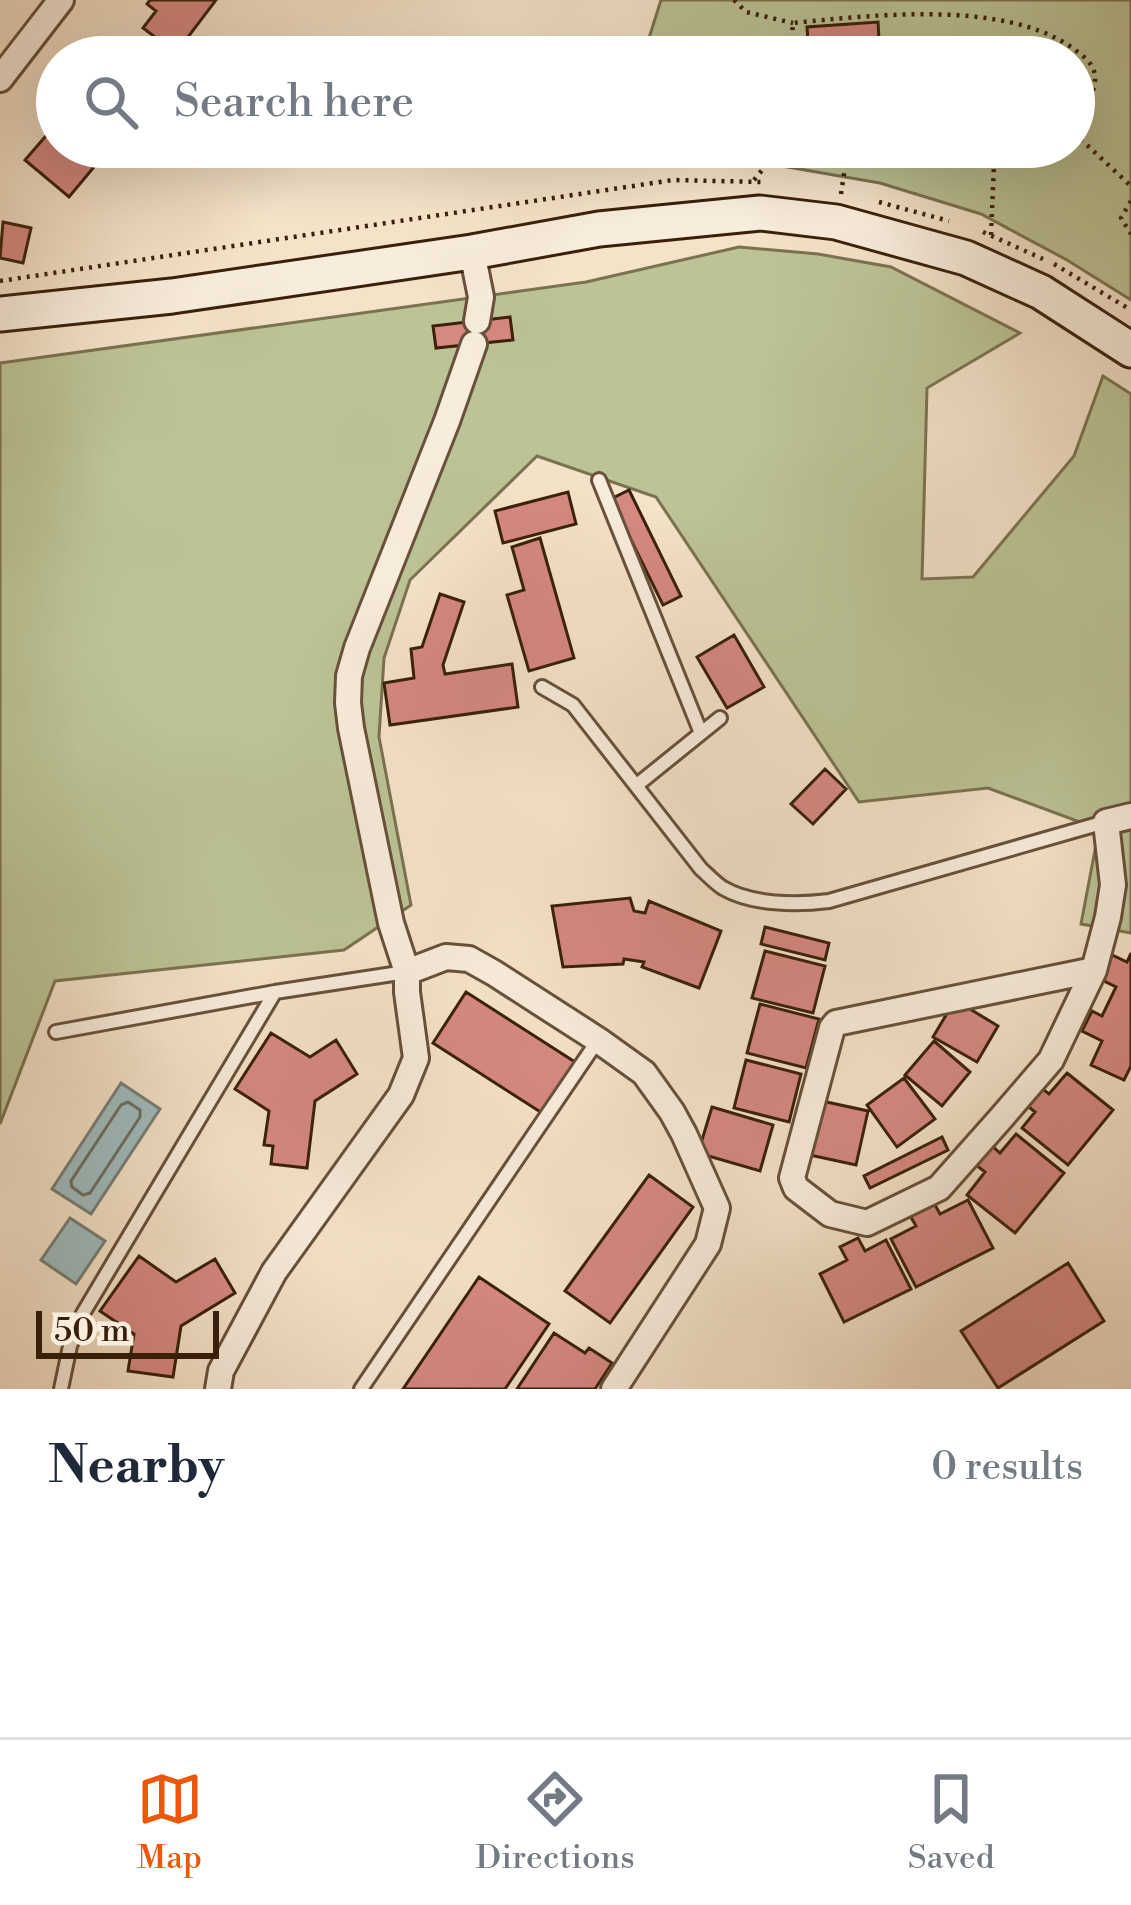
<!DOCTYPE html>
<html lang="en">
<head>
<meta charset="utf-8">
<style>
	body { margin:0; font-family:"Libre Bodoni",serif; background:#f6f6f7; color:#1f2937 }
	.scale { position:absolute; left:36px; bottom:30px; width:183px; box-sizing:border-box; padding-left:12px; border:6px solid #3a200a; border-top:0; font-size:33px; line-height:42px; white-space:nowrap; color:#3a200a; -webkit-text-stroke:9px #f8ecdc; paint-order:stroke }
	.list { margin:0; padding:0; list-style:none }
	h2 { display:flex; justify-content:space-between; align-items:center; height:156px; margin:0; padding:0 48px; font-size:51px }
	h2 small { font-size:39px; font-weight:400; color:#747a83 }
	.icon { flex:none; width:66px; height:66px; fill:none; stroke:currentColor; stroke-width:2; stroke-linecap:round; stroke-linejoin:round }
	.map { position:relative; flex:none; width:1131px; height:1389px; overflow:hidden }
	.search { position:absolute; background:#fff; box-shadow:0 12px 48px #0002; left:36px; right:36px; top:36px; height:132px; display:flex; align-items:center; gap:30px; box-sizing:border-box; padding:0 42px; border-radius:66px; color:#747a83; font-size:45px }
	.sheet { height:348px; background:#fff }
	nav { display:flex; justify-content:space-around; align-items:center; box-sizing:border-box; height:168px; border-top:3px solid #e0e1e3; background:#fff; font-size:33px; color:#747a83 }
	nav a { display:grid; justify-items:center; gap:6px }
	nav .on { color:#ea580c }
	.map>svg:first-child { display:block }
	.green { fill:#bcc396; stroke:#7b7250; stroke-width:3 }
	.water { fill:#9fbcbf; stroke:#777e77; stroke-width:3 }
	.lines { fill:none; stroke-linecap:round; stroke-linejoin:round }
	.shore { stroke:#6c6e64; stroke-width:3 }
	.building { fill:#d68882; stroke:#3a200a; stroke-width:3 }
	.lane-casing { stroke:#68503a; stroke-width:18 }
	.street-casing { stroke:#68503a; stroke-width:30 }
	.secondary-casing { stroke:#3a200a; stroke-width:39 }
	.path { stroke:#3a200a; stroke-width:4.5; stroke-dasharray:3 6; stroke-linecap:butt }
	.lane { stroke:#f8ecdc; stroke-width:12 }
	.street { stroke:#f8ecdc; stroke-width:24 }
	.secondary { stroke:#f8ecdc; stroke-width:33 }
</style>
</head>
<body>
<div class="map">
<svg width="1131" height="1389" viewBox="0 0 1131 1389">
	<rect width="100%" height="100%" fill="#f4e2c9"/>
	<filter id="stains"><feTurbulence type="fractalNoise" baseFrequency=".00167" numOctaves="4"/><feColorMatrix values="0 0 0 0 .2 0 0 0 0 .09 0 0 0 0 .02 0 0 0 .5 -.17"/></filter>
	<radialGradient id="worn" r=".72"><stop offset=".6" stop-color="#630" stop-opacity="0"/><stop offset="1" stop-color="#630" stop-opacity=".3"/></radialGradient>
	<path class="green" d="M661,0H1131V300L1067,260L981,214L880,183L776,165L613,163L618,147H1074V57H643Z
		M739,247L818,254L891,267L1020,333L927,388L922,579L973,577L1074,456L1103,376L1131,394V933L1081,924L1099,829L988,788L859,802L656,497L537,456L410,580L384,658L379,737L411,905L344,950L55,981L0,1124V363L586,282Z"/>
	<path class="water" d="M121,1083L160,1109L91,1214L52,1189Z
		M70,1218L105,1241L76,1284L41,1260Z"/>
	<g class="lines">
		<path class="shore" d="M128,1102L140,1110V1117L90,1193L83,1195L72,1187L71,1181L121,1105Z"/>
	</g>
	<path class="building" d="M150,0H216L176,53L143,28L156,11L147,4Z
		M878,22L880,57H809L807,27Z
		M57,123V147H94L104,155L69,197L25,160Z
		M3,222L31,228L23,263L0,258Z
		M510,317L513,340L436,348L433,326Z
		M629,490L681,596L663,605L611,499Z
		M568,492L576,524L503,543L495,511Z
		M540,538L574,658L529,671L507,595L524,590L512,547Z
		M440,594L464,602L443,665L445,674L512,664L518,707L390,725L384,683L414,678L411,649L422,647Z
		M734,635L764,687L727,708L697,657Z
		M825,769L846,789L813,824L791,804Z
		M630,898L634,911L645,913L649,901L721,931L699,988L642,967L644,962L624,959L623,964L563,967L552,906Z
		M765,927L829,943L825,960L761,944Z
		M765,951L825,966L813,1013L752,998Z
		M1131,953V1066L1124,1080L1091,1065L1102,1041L1082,1031L1092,1011L1102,1016L1116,987L1100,979L1112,955L1127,962Z
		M466,992L575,1062L542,1113L433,1043Z
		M955,1000L998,1026L977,1062L933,1037Z
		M760,1004L819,1019L806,1068L747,1053Z
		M271,1033L310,1057L336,1040L357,1074L315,1101L307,1168L271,1164L273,1146L264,1145L269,1111L235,1089Z
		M934,1041L970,1072L942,1106L905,1075Z
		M746,1060L801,1074L789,1122L734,1108Z
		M1067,1073L1113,1110L1068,1165L1022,1128L1035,1112L1024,1103L1039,1086L1049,1094Z
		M904,1078L935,1119L897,1147L867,1105Z
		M822,1101L868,1111L856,1165L810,1155Z
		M712,1107L773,1125L760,1171L698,1153Z
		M1016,1134L1064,1173L1015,1233L967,1195L985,1172L976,1165L991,1145L1000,1153Z
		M942,1137L948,1150L870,1188L864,1176Z
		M649,1175L693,1207L610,1323L565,1291Z
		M968,1200L993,1248L916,1287L891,1239L916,1226L909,1214L933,1201L940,1214Z
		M858,1238L865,1251L886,1240L911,1289L844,1322L820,1274L847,1260L840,1247Z
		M139,1256L176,1282L215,1259L235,1293L181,1326L173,1377L128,1371L134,1334L100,1311Z
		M1068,1263L1104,1321L998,1388L961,1331Z
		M479,1277L549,1324L505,1389H403Z
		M554,1333L585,1353L589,1348L612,1363L595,1389H517Z"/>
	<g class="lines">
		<g class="lane-casing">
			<path id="lane" d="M599,480L701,733
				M542,687L573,705L701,869C708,875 715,883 723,888C752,905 797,905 829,901L1105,822
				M637,785L720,718
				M56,1032L275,992L406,972
				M61,1389L70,1346L82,1315L275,992
				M361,1389L598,1040"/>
		</g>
		<g class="street-casing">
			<path id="street" d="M0,79L61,0
				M472,252L481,297L477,321
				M1094,970L836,1023L832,1028L792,1178L796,1188L830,1214L867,1223L939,1188L1002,1117L1051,1060L1094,970L1108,917L1113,885L1106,822L1131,816
				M407,972L446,957L469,959L494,973L598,1040L644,1073L672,1112L684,1134L717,1208L708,1244L614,1389
				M218,1389L221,1371L274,1272L401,1095L416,1058L407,992V972L391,923L351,728L348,703L349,676L357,648L447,421L474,344"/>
		</g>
		<g class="secondary-casing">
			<path id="secondary" d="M0,314L172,296L472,252L599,229L760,213L836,222L966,258L1041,292L1131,350"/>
		</g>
		<path class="path" d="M734,0L746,12L793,23
			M790,57L793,23C874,15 1003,0 1071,47C1081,54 1093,62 1095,75C1097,92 1082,111 1074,125
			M1074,133L1131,186
			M962,147C983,173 1019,163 1045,147
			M754,180L781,147
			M841,194L848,147
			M1131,201L1121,218L1131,234
			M879,202L949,221
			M983,232L1043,259
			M991,235L994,165
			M1054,264L1131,310
			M0,281L673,180L761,182"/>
		<use href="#lane" class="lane"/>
		<use href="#street" class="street"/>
		<use href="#secondary" class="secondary"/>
	</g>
	<rect width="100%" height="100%" filter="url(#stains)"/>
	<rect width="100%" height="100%" fill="url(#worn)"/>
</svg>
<div class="scale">50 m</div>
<div class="search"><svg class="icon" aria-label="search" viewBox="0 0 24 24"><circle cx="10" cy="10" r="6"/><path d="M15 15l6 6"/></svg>Search here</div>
</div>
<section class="sheet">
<h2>Nearby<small>0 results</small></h2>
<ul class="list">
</ul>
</section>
<nav>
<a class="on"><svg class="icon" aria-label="map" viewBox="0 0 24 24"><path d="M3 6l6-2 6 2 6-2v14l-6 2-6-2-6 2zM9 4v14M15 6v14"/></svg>Map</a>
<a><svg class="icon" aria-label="directions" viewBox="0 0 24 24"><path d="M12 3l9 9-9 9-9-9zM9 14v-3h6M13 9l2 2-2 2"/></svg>Directions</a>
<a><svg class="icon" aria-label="saved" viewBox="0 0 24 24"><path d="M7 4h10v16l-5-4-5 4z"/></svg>Saved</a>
</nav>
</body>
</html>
